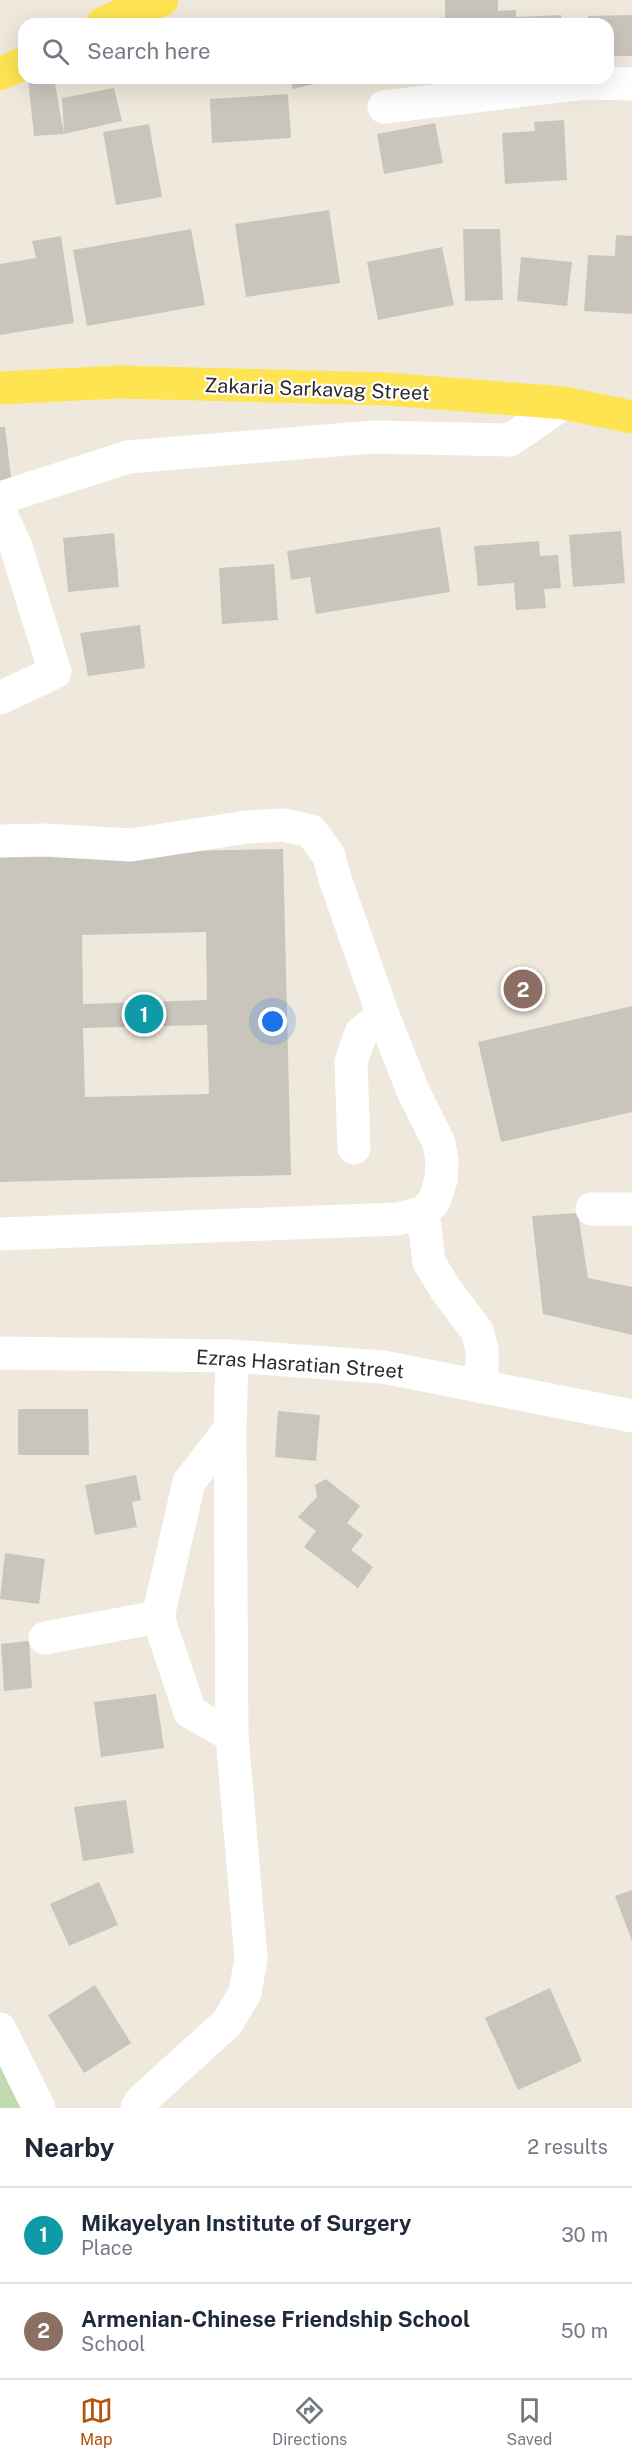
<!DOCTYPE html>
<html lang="en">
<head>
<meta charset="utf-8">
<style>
	body { margin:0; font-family:"Public Sans",sans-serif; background:#f2f2f3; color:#1f2937 }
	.you { position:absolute; left:273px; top:1022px; width:21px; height:21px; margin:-15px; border:4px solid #fff; border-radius:50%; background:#1a73e8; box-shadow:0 0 0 9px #1a73e833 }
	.badge { display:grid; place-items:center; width:39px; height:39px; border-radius:50%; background:#b45309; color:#fff; font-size:20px; font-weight:700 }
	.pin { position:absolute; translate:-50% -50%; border:3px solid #fff; box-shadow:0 2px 6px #0006 }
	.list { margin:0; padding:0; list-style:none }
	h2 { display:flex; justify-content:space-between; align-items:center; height:78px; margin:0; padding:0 24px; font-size:26px }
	h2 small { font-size:20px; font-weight:400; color:#747a83 }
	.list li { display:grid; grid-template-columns:39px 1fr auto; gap:18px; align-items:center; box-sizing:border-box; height:96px; padding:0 24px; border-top:2px solid #e0e1e3 }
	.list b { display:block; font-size:22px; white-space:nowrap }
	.list p { margin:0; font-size:20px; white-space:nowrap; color:#747a83 }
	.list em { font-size:20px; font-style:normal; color:#747a83 }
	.icon { flex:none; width:33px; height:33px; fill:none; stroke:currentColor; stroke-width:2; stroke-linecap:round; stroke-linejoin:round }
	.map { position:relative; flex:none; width:632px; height:2108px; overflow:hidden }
	.search { position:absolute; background:#fff; box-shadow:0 6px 24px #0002; left:18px; right:18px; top:18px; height:66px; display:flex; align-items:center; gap:15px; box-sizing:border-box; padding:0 21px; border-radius:18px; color:#747a83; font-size:22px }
	.sheet { height:270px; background:#fff }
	nav { display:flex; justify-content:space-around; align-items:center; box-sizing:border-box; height:84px; border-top:2px solid #e0e1e3; background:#fff; font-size:16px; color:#747a83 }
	nav a { display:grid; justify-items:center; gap:3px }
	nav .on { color:#b45309 }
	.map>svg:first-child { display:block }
	.cemetery { fill:#c2dab2 }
	.building { fill:#cac5bc; fill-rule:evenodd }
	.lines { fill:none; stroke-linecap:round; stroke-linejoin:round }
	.minor { stroke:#fff; stroke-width:33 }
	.major { stroke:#ffe451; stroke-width:33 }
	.labels { text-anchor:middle; stroke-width:4.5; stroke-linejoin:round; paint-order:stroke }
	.street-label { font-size:20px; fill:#2c2c2c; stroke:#fff }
</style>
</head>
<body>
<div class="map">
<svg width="632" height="2108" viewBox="0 0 632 2108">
	<rect width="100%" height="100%" fill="#efe8dc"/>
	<path class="cemetery" d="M0,2065L23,2108H0Z"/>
	<path class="building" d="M445,0H498V11L516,10V17L561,15V24H445Z
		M632,15V56H608V24H588V16Z
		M54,78L64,134L62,98L114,88L122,121L64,134L34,136L28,79Z
		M290,78H335L336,79L293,89Z
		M288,94L291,138L212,143L210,99Z
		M564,120L567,180L505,184L502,133L535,131L534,122Z
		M435,123L443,163L384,174L377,134Z
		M149,124L162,197L116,205L103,132Z
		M329,210L340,283L246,297L235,224Z
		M191,229L205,305L87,326L73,250Z
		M463,229H500L503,300L465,301Z
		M616,235L632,236V314L584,311L588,255L615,256Z
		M61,236L74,323L0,335V264L36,258L32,241Z
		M442,247L454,305L378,320L367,262Z
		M521,257L572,262L567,306L517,301Z
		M0,427H5L12,485L0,486Z
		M440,527L450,592L316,614L310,577L291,580L287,551Z
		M621,531L625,583L573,587L569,535Z
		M114,533L119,587L68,592L63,538Z
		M539,541L540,556L558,555L561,588L544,589L546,608L516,610L514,583L478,586L474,546Z
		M274,564L278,620L222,624L219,568Z
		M140,625L145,668L88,676L80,633Z
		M283,849L291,1175L0,1182V855ZM206,932L207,1000L83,1004L82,935ZM207,1025L209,1094L85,1097L83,1028Z
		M632,1006V1112L501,1142L478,1042Z
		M578,1213L588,1278L632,1287V1335L543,1314L532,1216Z
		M18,1409H88L89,1455H18Z
		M278,1411L320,1415L316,1461L275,1457Z
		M136,1475L141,1500L132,1502L137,1527L95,1535L85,1485Z
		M326,1479L360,1506L347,1523L363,1535L351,1550L373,1567L358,1588L304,1547L316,1531L298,1517L317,1497L315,1485Z
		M5,1553L45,1559L39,1604L0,1599Z
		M29,1641L32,1688L4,1691L1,1644Z
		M156,1694L164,1748L101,1757L94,1702Z
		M126,1800L134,1853L83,1861L74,1807Z
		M99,1882L118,1925L69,1946L50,1904Z
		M632,1890V1941L615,1896Z
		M95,1985L131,2043L84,2073L48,2015Z
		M550,1988L582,2061L518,2090L485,2018Z"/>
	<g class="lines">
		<path class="minor" d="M384,107L585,83L632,84
			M0,498L128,457L373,437L510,440L564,403
			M0,512L16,547L55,672L0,698
			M0,841L45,840L131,845L247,827L283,825L311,831L329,856L335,879L383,1015L413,1091L439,1143L442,1162L441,1180L434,1201L423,1213L397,1219L0,1234
			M354,1148L351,1062L361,1033L383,1015
			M592,1209H632
			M423,1213L429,1262L446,1290L477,1331L482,1349V1387
			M0,1353L232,1356L383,1367L632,1416
			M230,1429L189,1482L158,1617L190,1712L232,1736
			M45,1638L158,1617
			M0,2029L39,2108
			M137,2108L141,2101L227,2023L245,1993L251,1958L232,1736L230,1429L232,1356"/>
		<path class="major" d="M102,24L129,11L162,0
			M0,74L24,63
			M0,388L119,382L387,389L564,403L632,417"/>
	</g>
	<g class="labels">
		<g class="street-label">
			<text transform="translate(317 389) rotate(2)" y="7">Zakaria Sarkavag Street</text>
			<text transform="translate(300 1364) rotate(4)" y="7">Ezras Hasratian Street</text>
		</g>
	</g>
</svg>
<div class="you"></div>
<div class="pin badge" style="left:144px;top:1014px;background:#0f9aa8">1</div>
<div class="pin badge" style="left:523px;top:989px;background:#8d6e63">2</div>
<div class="search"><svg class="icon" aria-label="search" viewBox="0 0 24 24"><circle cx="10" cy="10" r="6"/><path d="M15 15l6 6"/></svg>Search here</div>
</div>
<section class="sheet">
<h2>Nearby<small>2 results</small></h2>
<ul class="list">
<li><span class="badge" style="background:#0f9aa8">1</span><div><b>Mikayelyan Institute of Surgery</b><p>Place</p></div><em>30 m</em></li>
<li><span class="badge" style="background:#8d6e63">2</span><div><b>Armenian-Chinese Friendship School</b><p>School</p></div><em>50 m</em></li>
</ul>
</section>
<nav>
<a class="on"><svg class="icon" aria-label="map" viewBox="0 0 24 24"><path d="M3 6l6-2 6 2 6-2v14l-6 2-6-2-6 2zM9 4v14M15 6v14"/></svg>Map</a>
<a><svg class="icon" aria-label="directions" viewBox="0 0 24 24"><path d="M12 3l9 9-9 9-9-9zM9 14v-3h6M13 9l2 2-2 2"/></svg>Directions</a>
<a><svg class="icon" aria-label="saved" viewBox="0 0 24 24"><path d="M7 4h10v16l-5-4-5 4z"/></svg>Saved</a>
</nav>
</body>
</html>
